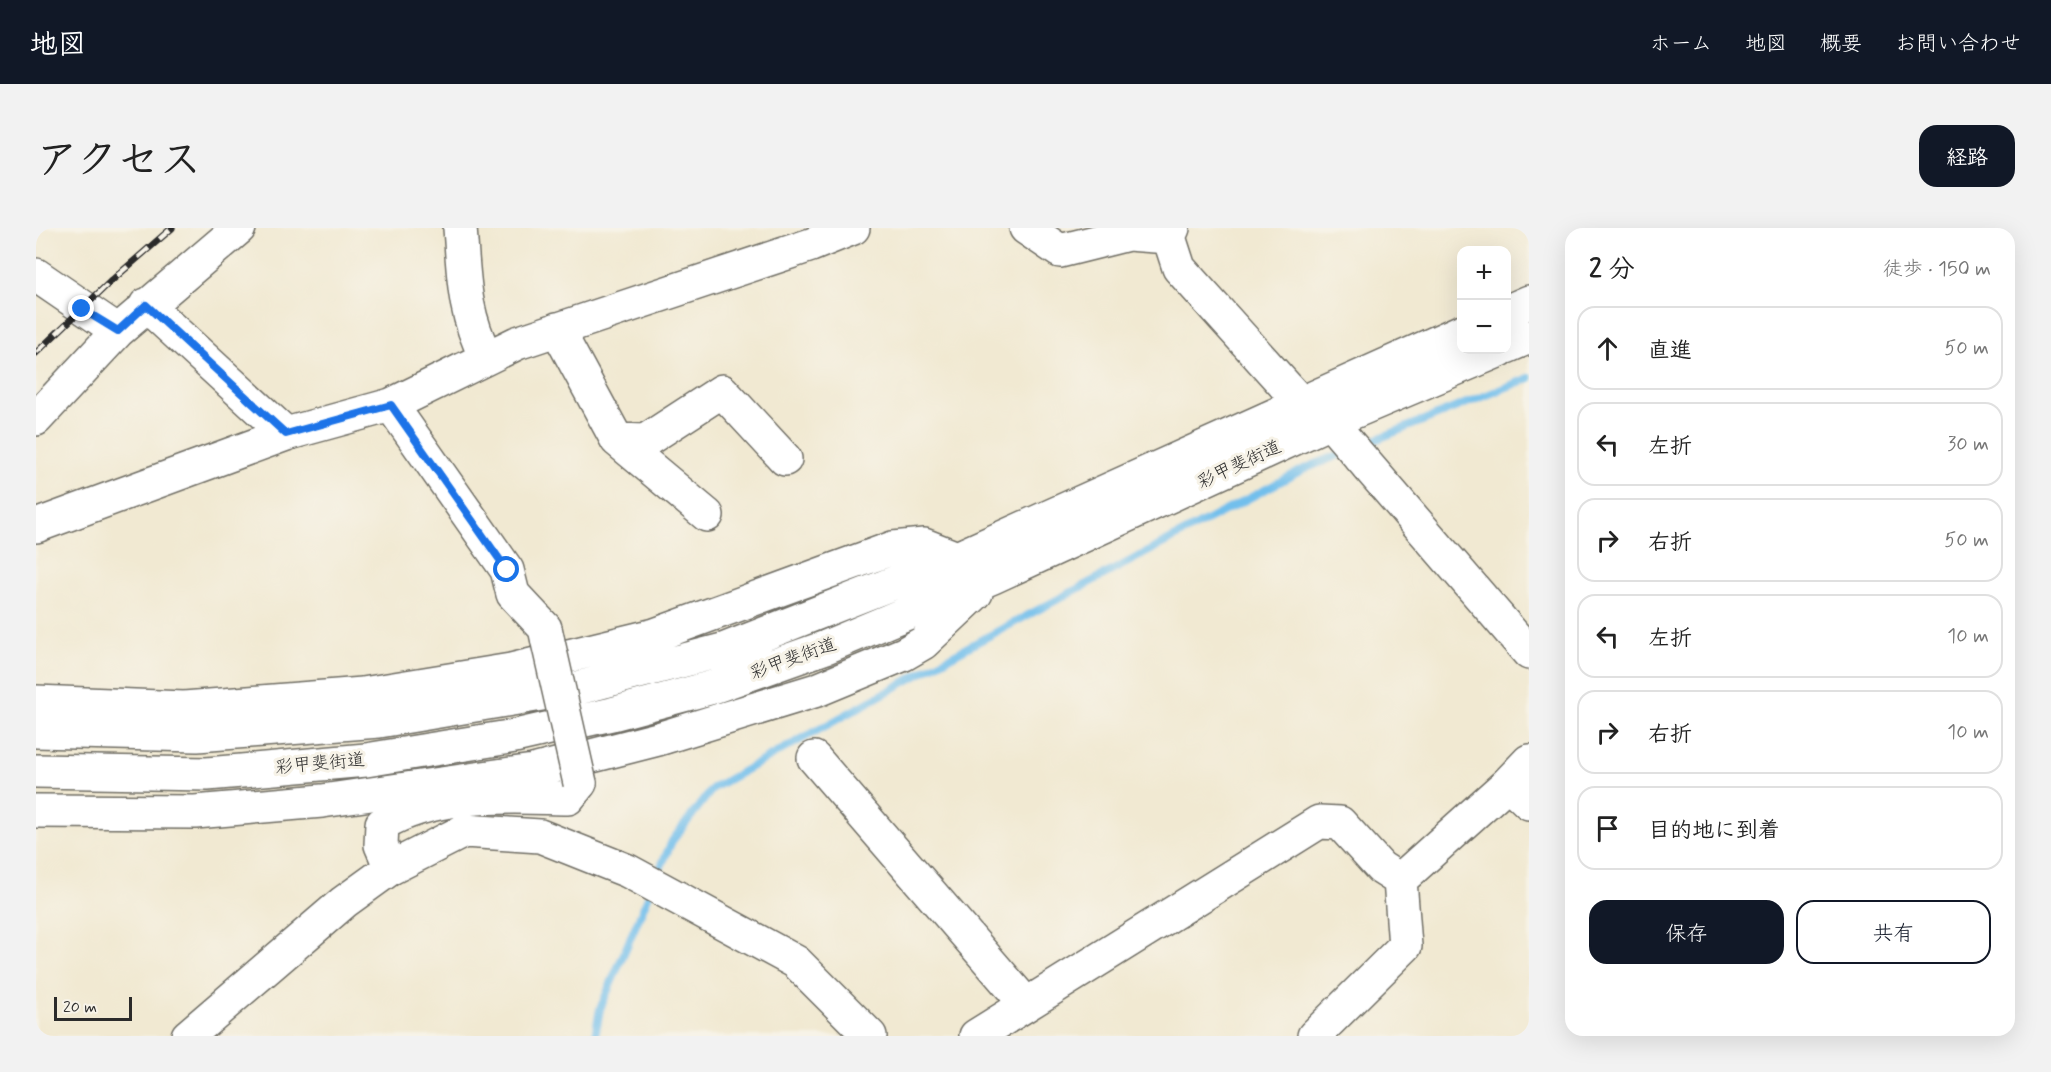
<!DOCTYPE html>
<html lang="ja">
<head>
<meta charset="utf-8">
<style>
	body { margin:0; font-family:Mynerve,"Klee One",sans-serif; background:#f2f2f2; color:#222 }
	.controls { position:absolute; right:18px; top:18px; display:grid; overflow:hidden; border-radius:12px; box-shadow:0 6px 24px #0002 }
	.controls button { width:54px; height:54px; display:grid; place-items:center; padding:0; border:0; border-bottom:2px solid #e0e0e0; background:#fff; color:#222; font:30px sans-serif }
	.scale { position:absolute; left:18px; bottom:15px; width:78px; box-sizing:border-box; padding-left:6px; border:3px solid #2b2b2b; border-top:0; font-size:16px; line-height:21px; white-space:nowrap; color:#2b2b2b; -webkit-text-stroke:4px #f7f3e8; paint-order:stroke }
	.stop { position:absolute; width:18px; height:18px; margin:-14px; border:4px solid #1a73e8; border-radius:50%; background:#fff }
	.stop.end { background:#1a73e8; border-color:#fff; box-shadow:0 2px 6px #0008 }
	.list { margin:0; padding:0; list-style:none }
	h2 { display:flex; justify-content:space-between; align-items:center; height:78px; margin:0; padding:0 24px; font-size:26px }
	h2 small { font-size:20px; font-weight:400; color:#767676 }
	.list li { display:grid; grid-template-columns:39px 1fr auto; gap:18px; align-items:center; box-sizing:border-box; height:84px; margin:0 12px 12px; padding:0 12px; border:2px solid #e0e0e0; border-radius:18px }
	.list b { display:block; font-size:22px; white-space:nowrap }
	.list em { font-size:20px; font-style:normal; color:#767676 }
	.actions { display:flex; gap:12px; padding:18px 24px }
	.actions a { flex:1; padding:14px 0; border:2px solid #111827; border-radius:18px; text-align:center; font-size:21px; color:#111827 }
	.actions .main { background:#111827; color:#fff }
	.icon { flex:none; width:33px; height:33px; fill:none; stroke:currentColor; stroke-width:2; stroke-linecap:round; stroke-linejoin:round }
	.map { position:relative; flex:none; width:1493px; height:808px; overflow:hidden; border-radius:18px }
	header { display:flex; align-items:center; gap:36px; box-sizing:border-box; height:84px; padding:0 30px; background:#111827; color:#fff }
	header strong { font-size:28px }
	nav { display:flex; gap:33px; margin-inline-start:auto; font-size:21px }
	.intro { display:flex; align-items:center; justify-content:space-between; box-sizing:border-box; height:144px; padding:0 36px }
	h1 { margin:0; font-size:42px }
	.button { padding:15px 27px; border-radius:18px; background:#111827; color:#fff; font-size:21px; font-weight:700 }
	main { display:flex; gap:36px; padding:0 36px }
	aside { flex:1; background:#fff; border-radius:18px; box-shadow:0 6px 24px #0002 }
	.map>svg:first-child { display:block }
	.lines { fill:none; stroke-linecap:round; stroke-linejoin:round }
	.stream { stroke:#72bfec; stroke-width:8 }
	.minor-casing { stroke:#706e65; stroke-width:36 }
	.highway-casing { stroke:#706e65; stroke-width:36 }
	.minor { stroke:#fff; stroke-width:33 }
	.highway { stroke:#fff; stroke-width:33 }
	.rail-casing { stroke:#2b2b2b; stroke-width:7 }
	.rail { stroke:#f7f3e8; stroke-width:4.5; stroke-dasharray:14; stroke-linecap:butt }
	.minor-bridge-casing { stroke:#706e65; stroke-width:36; stroke-linecap:butt }
	.minor-bridge { stroke:#fff; stroke-width:33 }
	.route { stroke:#1a73e8; stroke-width:8 }
	.labels { text-anchor:middle; stroke-width:6; stroke-linejoin:round; paint-order:stroke }
	.street-label { font-size:18px; fill:#2b2b2b; stroke:#f7f3e8 }
</style>
</head>
<body>
<header>
<strong>地図</strong>
<nav><a>ホーム</a><a>地図</a><a>概要</a><a>お問い合わせ</a></nav>
</header>
<div class="intro"><h1>アクセス</h1><a class="button">経路</a></div>
<main>
<div class="map">
<svg width="1493" height="808" viewBox="0 0 1493 808">
	<rect width="100%" height="100%" fill="#f7f3e8"/>
	<filter id="ink" filterUnits="userSpaceOnUse"><feTurbulence type="fractalNoise" baseFrequency=".0167" numOctaves="2"/><feDisplacementMap in="SourceGraphic" scale="12" xChannelSelector="R" yChannelSelector="G"/><feConvolveMatrix kernelMatrix="1 2 1 2 8 2 1 2 1" color-interpolation-filters="sRGB"/></filter>
	<filter id="wash" filterUnits="userSpaceOnUse"><feTurbulence type="fractalNoise" baseFrequency=".008" numOctaves="4" result="noise"/><feDisplacementMap in="SourceGraphic" scale="24" xChannelSelector="R" yChannelSelector="G"/><feGaussianBlur stdDeviation="1.35" result="paint"/><feColorMatrix in="noise" values="0 0 0 0 0 0 0 0 0 0 0 0 0 0 0 0 0 1.4 0 .05"/><feComposite in="paint" operator="in"/></filter>
	<g filter="url(#wash)">
		<rect width="100%" height="100%" fill="#f1e9d2"/>
		<g class="lines">
			<path class="stream" d="M1324,218L1493,150
				M620,650L636,613L677,560L932,419L1268,241L1310,224
				M559,808L564,781L614,664"/>
		</g>
	</g>
	<g filter="url(#ink)">
		<g class="lines">
			<g class="minor-casing">
				<path id="minor" d="M424,0C428,50 427,84 450,129
					M990,0L1024,23L1092,6L1133,9
					M1137,0L1133,9L1143,40L1264,174L1294,194L1493,425
					M0,47L82,103
					M110,77L250,206
					M521,101L581,212L609,213L686,163L749,231
					M355,177L471,342L477,366L509,400L512,414
					M0,191L82,103L203,0
					M581,212L671,287
					M0,298L250,206L355,177L481,115L775,17L817,0
					M778,530L990,776
					M1472,555L1493,575
					M355,640L345,617L346,596C402,563 470,569 532,570L544,555
					M152,808L308,674L355,640L428,603L504,608L592,643L760,734L834,808
					M940,808L1283,594L1304,595L1345,640L1364,652
					M1278,808L1369,718L1364,652L1472,555L1493,533"/>
			</g>
			<g class="highway-casing">
				<path id="highway" d="M1470,84L1493,74
					M1470,119L1493,109
					M0,474L148,480L327,466L475,442L619,407L857,320L888,317L921,330
					M0,503L161,507L343,493L542,460L687,422L921,330L1426,103
					M0,543L171,546L330,532L479,508L576,486L677,459L790,419L957,349L1294,194L1464,122
					M0,583L159,584L286,573L497,543L622,511L781,462L868,426L887,415L940,365"/>
			</g>
			<use href="#minor" class="minor"/>
			<use href="#highway" class="highway"/>
			<g class="rail-casing">
				<path id="rail" d="M0,125L74,54L136,0"/>
			</g>
			<use href="#rail" class="rail"/>
			<g class="minor-bridge-casing">
				<path id="minor-bridge" d="M512,414L544,555"/>
			</g>
			<use href="#minor-bridge" class="minor-bridge"/>
		</g>
	</g>
	<g class="lines" filter="url(#ink)">
		<path class="route" d="M46,81L82,103L110,77L250,206L355,177L471,342"/>
	</g>
	<g class="labels">
		<g class="street-label">
			<text transform="translate(1203 236) rotate(-25)" y="6">彩甲斐街道</text>
			<text transform="translate(757 430) rotate(-20)" y="6">彩甲斐街道</text>
			<text transform="translate(284 535) rotate(-5)" y="6">彩甲斐街道</text>
		</g>
	</g>
</svg>
<div class="controls">
<button>+</button>
<button>−</button>
</div>
<div class="scale">20 m</div>
<div class="stop" style="left:471px;top:342px"></div>
<div class="stop end" style="left:46px;top:81px"></div>
</div>
<aside>
<h2>2 分<small>徒歩 · 150 m</small></h2>
<ul class="list">
<li><svg class="icon" aria-label="ahead" viewBox="0 0 24 24"><path d="M12 20V5M6 11l6-6 6 6"/></svg><div><b>直進</b></div><em>50 m</em></li>
<li><svg class="icon" aria-label="left" viewBox="0 0 24 24"><path d="M17 20v-9H6M10 6l-5 5 5 5"/></svg><div><b>左折</b></div><em>30 m</em></li>
<li><svg class="icon" aria-label="right" viewBox="0 0 24 24"><path d="M7 20v-9h11M14 6l5 5-5 5"/></svg><div><b>右折</b></div><em>50 m</em></li>
<li><svg class="icon" aria-label="left" viewBox="0 0 24 24"><path d="M17 20v-9H6M10 6l-5 5 5 5"/></svg><div><b>左折</b></div><em>10 m</em></li>
<li><svg class="icon" aria-label="right" viewBox="0 0 24 24"><path d="M7 20v-9h11M14 6l5 5-5 5"/></svg><div><b>右折</b></div><em>10 m</em></li>
<li><svg class="icon" aria-label="arrive" viewBox="0 0 24 24"><path d="M6 21V4h12l-3 4 3 4H6"/></svg><div><b>目的地に到着</b></div></li>
</ul>
<div class="actions"><a class="main">保存</a><a>共有</a></div>
</aside>
</main>
</body>
</html>
